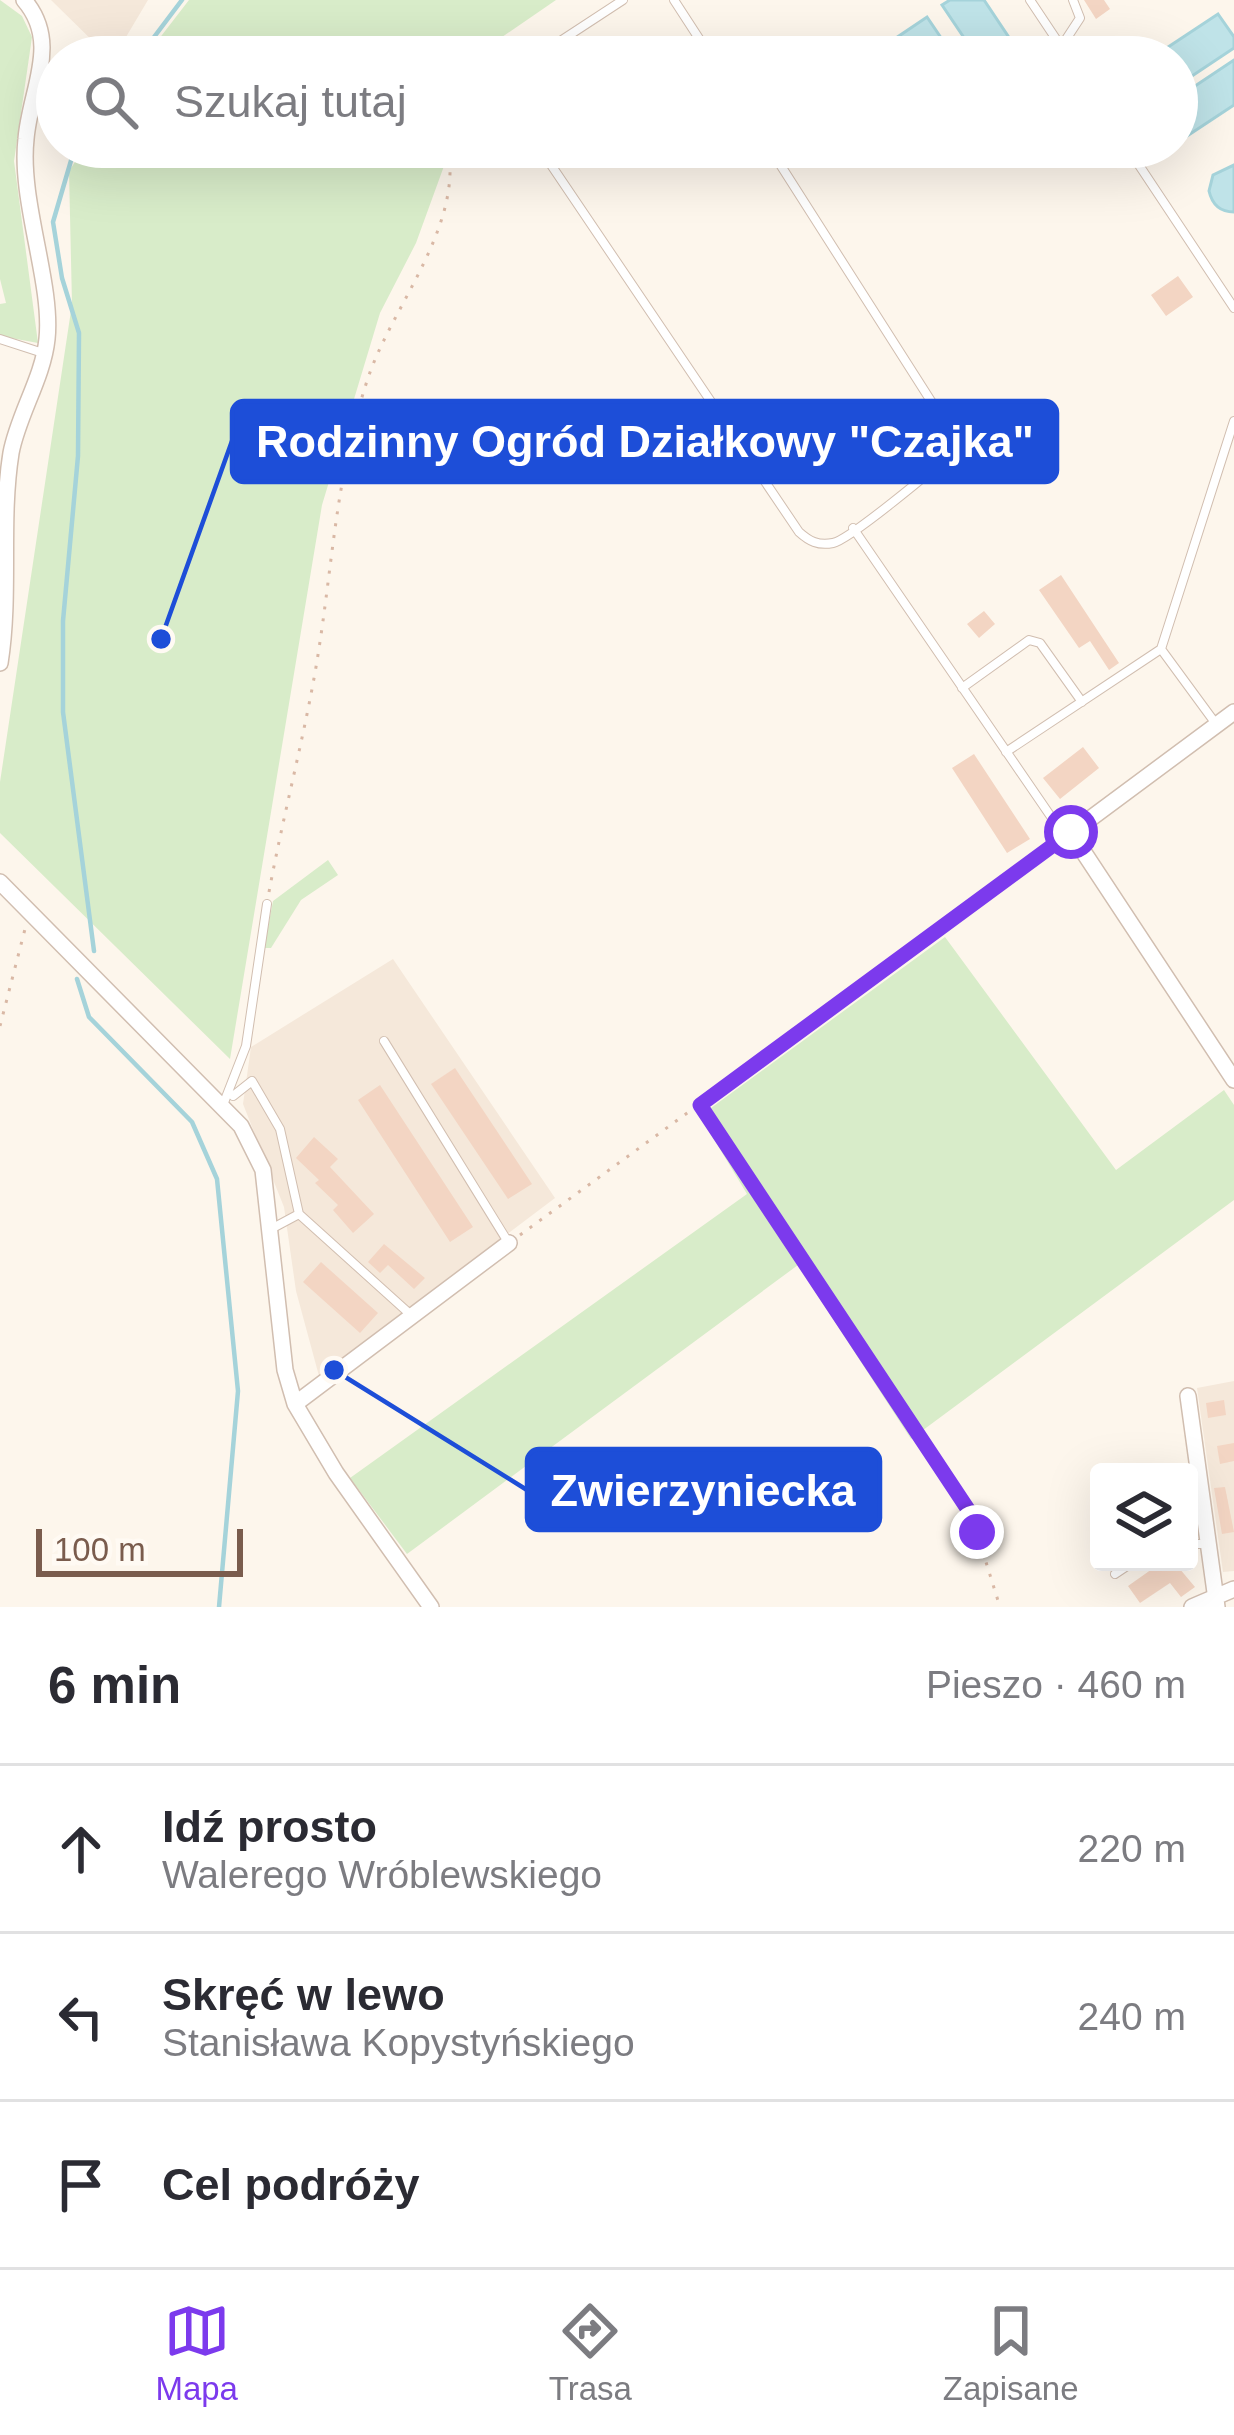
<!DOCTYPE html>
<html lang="pl">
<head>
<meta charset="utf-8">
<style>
	body { margin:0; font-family:Helvetica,sans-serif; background:#f7f7f7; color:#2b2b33 }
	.controls { position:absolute; right:36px; bottom:36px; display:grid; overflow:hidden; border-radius:12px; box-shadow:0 12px 48px #0002 }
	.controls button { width:108px; height:108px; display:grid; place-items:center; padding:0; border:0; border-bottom:3px solid #e1e1e2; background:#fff; color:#2b2b33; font:60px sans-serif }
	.scale { position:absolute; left:36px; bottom:30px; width:207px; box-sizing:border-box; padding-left:12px; border:6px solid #7a5c4d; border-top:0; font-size:33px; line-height:42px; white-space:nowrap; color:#7a5c4d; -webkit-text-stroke:9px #fffaf3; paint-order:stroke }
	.stop { position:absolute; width:36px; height:36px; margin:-27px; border:9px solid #7c3aed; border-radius:50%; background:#fff }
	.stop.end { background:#7c3aed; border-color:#fff; box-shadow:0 3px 12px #0008 }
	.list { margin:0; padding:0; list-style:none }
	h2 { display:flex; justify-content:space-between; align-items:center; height:156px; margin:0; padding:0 48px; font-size:51px }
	h2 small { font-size:39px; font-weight:400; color:#7c7c81 }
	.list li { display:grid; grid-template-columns:78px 1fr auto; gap:36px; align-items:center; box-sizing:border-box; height:168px; padding:0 48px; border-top:3px solid #e1e1e2 }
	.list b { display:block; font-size:45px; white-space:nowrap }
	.list p { margin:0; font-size:39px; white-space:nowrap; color:#7c7c81 }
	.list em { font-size:39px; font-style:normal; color:#7c7c81 }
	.icon { flex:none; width:66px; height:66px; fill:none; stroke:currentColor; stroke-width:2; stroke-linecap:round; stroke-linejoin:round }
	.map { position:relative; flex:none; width:1234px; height:1607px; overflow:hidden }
	.search { position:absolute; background:#fff; box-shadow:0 12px 48px #0002; left:36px; right:36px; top:36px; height:132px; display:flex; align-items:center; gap:30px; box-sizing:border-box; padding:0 42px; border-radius:66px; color:#7c7c81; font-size:45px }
	.sheet { height:660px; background:#fff }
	nav { display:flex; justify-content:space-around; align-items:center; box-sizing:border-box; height:168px; border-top:3px solid #e1e1e2; background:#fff; font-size:33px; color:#7c7c81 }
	nav a { display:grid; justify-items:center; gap:6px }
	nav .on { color:#7c3aed }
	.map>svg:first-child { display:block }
	.residential { fill:#f5e8da }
	.green { fill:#d8ecc9 }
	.water { fill:#bfe3e8; stroke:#a5d3da; stroke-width:3 }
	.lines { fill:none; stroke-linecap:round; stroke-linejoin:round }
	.stream { stroke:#a5d3da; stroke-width:4.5 }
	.building { fill:#f3d5c3 }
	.service-casing { stroke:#d1beb0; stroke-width:10 }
	.minor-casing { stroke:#d1beb0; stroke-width:18 }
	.path { stroke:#d9b8a5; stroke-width:3; stroke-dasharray:3 9; stroke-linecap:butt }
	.service { stroke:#fff; stroke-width:8 }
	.minor { stroke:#fff; stroke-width:15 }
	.route { stroke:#7c3aed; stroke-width:15 }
	.leader { fill:none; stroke:#1d4ed8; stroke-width:4.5 }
	.callout-dot { fill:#1d4ed8; stroke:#fffaf3; stroke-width:4.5 }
	.callout { fill:#1d4ed8; stroke:#1d4ed8; stroke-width:4.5 }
	.callout-label { font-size:45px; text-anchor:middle; font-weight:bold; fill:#fff }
</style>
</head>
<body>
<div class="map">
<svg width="1234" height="1607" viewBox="0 0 1234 1607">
	<rect width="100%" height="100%" fill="#fdf6ec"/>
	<path class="residential" d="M51,0H148L126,37L105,53Z
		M393,959L555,1198L319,1376L296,1291L284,1207L243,1104L251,1047Z
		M1234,1381V1571L1223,1572L1197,1388Z"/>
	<path class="green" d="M0,0L22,16L32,37L14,161L38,343L0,336V304L6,303L0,279Z
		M189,0H556L473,57H145Z
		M85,147H441L444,166L416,243L380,313L322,505L230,1059L0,833V782L72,304L69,171Z
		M328,860L338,875L301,900L271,948H264L273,901Z
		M945,937L1116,1170L1224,1090L1234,1105V1200L911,1439L798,1265L407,1554L350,1478L747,1194L700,1116Z"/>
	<path class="water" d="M950,0H984L1016,48L1002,57H977L942,5Z
		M1218,14L1234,37V48L1177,86V57H1153Z
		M927,17L954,57H909L896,38Z
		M1234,60V105L1178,142L1177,98Z
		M1234,165V212C1220,212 1212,204 1209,191L1213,175Z"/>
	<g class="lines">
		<path class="stream" d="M139,57L182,0
			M75,147L53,222L62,278L79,333L78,456L63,621V712L94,951
			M77,979L89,1017L192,1122L217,1179L238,1391L219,1607"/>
	</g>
	<path class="building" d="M1084,0H1104L1110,9L1096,19Z
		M1178,276L1193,297L1166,316L1151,295Z
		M1061,575L1119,663L1109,670L1090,641L1079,648L1039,590Z
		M984,611L995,624L979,638L967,624Z
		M1083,747L1099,768L1060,799L1043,778Z
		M974,754L1030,839L1007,853L952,768Z
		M455,1068L532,1184L508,1199L431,1084Z
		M380,1085L473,1227L450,1242L358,1100Z
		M314,1137L338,1159L330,1167L374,1214L353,1233L333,1210L338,1205L315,1183L319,1180L296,1158Z
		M384,1244L425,1278L414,1289L388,1265L380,1273L368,1262Z
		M321,1262L378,1313L360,1333L303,1282Z
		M1224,1400L1226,1415L1208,1418L1206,1403Z
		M1234,1443V1461L1220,1464L1217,1446Z
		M1225,1487L1234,1532L1222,1534L1214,1488Z
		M1162,1562H1174L1195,1587L1181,1597L1170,1583L1140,1603L1128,1586Z"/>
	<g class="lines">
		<g class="service-casing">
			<path id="service" d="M674,0L711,57
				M1030,0L1068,57
				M1061,47L1080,18L1073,0
				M536,57L623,0
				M539,147L799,532C809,541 818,546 833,543C849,540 936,468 952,452V434L769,147
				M1127,147L1234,308
				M0,339L43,353
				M853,528L1056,824L1071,833
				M962,688L1029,640L1040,643L1082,702
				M1216,724L1161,649L1234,421
				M1006,752L1161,649
				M384,1041L508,1242
				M233,1096L252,1081L280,1129L299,1214
				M223,1105L246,1046L267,904
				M271,1229L299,1214L411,1315
				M1189,1544H1210
				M1115,1574L1133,1562"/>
		</g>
		<g class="minor-casing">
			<path id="minor" d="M0,663C11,593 0,522 11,453C18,415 43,378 47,339C53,283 19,201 26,139C30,89 61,43 24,0
				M1234,712L1071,833L1234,1080
				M0,882L241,1126L263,1170L285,1370L295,1404L336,1473L431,1607
				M1188,1396L1217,1607
				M295,1404L509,1243
				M1192,1607L1234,1589"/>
		</g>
		<path class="path" d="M269,892C283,816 303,742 316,667C333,566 335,477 368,378C392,306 463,227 448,147
			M0,1026L25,929
			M701,1106L971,1514L1000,1607
			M520,1235L1060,841"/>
		<use href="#service" class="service"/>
		<use href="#minor" class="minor"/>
	</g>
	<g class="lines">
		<path class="route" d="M977,1532L971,1514L700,1105L1071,832"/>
	</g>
	<path class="leader" d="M161 639L232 441M334 1370L527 1490"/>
	<g class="callout-dot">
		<circle cx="161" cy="639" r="12"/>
		<circle cx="334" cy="1370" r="12"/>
	</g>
	<g class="callout">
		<rect x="232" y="401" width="825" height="81" rx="12"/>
		<rect x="527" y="1449" width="353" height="81" rx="12"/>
	</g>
	<g class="callout-label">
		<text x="645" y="457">Rodzinny Ogród Działkowy "Czajka"</text>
		<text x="703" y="1506">Zwierzyniecka</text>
	</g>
</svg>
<div class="controls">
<button><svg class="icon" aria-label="layers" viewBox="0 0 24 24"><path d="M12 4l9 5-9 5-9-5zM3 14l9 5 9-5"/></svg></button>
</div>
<div class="scale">100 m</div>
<div class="stop" style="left:1071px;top:832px"></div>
<div class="stop end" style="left:977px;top:1532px"></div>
<div class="search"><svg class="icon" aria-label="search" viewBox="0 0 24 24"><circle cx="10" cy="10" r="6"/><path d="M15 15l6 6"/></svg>Szukaj tutaj</div>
</div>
<section class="sheet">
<h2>6 min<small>Pieszo · 460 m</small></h2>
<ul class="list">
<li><svg class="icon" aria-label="ahead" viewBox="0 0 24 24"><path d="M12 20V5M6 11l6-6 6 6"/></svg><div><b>Idź prosto</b><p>Walerego Wróblewskiego</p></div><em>220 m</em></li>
<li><svg class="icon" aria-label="left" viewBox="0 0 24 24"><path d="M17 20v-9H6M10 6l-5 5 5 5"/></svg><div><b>Skręć w lewo</b><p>Stanisława Kopystyńskiego</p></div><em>240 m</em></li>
<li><svg class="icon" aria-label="arrive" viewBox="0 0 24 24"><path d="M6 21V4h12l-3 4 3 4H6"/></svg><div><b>Cel podróży</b></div></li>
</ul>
</section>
<nav>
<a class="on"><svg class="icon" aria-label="map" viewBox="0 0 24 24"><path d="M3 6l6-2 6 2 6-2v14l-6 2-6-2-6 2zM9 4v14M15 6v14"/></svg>Mapa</a>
<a><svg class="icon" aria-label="directions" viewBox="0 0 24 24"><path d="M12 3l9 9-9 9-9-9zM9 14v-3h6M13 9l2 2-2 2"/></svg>Trasa</a>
<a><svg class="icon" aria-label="saved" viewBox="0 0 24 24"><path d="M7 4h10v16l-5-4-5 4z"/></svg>Zapisane</a>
</nav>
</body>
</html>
